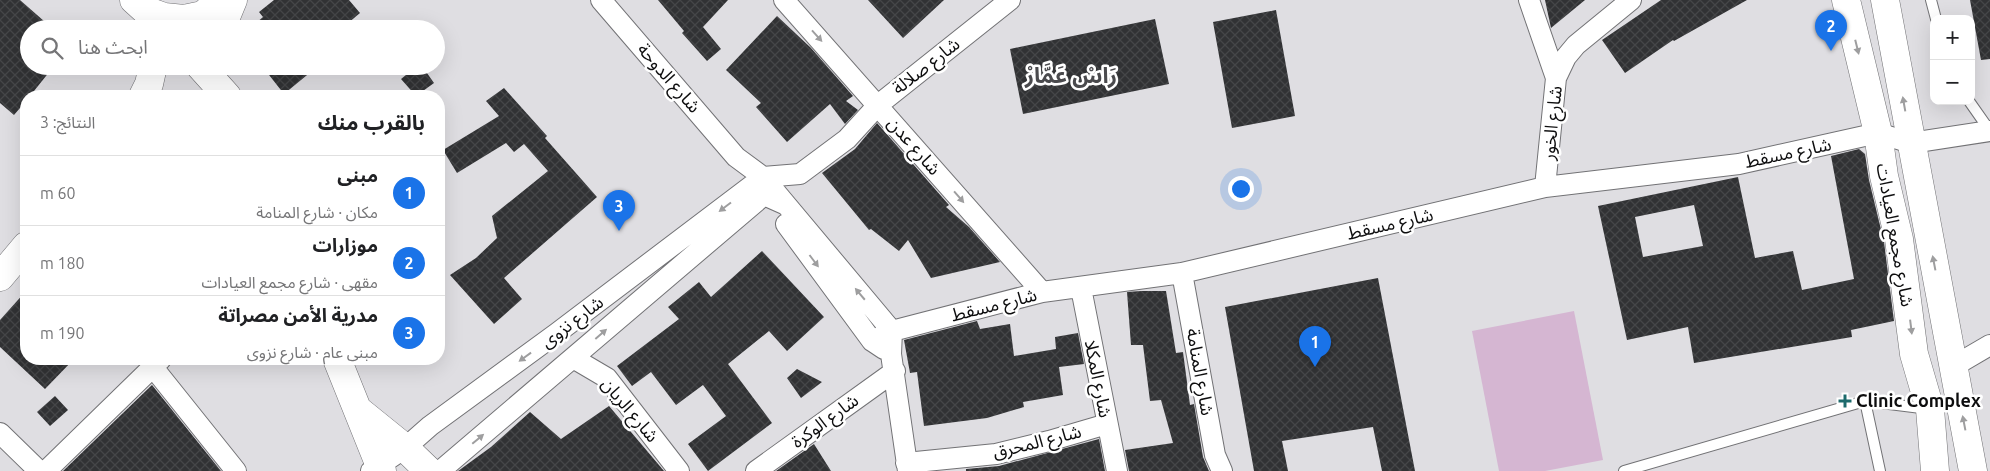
<!DOCTYPE html>
<html lang="ar">
<head>
<meta charset="utf-8">
<style>
	body { margin:0; font-family:Ubuntu,"Noto Sans Arabic",sans-serif; background:#f2f2f2; color:#202124; direction:rtl }
	.controls { position:absolute; right:15px; top:15px; display:grid; overflow:hidden; border-radius:10px; box-shadow:0 5px 20px #0002 }
	.controls button { width:45px; height:45px; display:grid; place-items:center; padding:0; border:0; border-bottom:1px solid #e0e0e0; background:#fff; color:#202124; font:25px sans-serif }
	.you { position:absolute; left:1240px; top:188px; width:18px; height:18px; margin:-12px; border:4px solid #fff; border-radius:50%; background:#1a73e8; box-shadow:0 0 0 8px #1a73e833 }
	.badge { display:grid; place-items:center; width:32px; height:32px; border-radius:50%; background:#1a73e8; color:#fff; font-size:16px; font-weight:700 }
	.pin { position:absolute; translate:-50% -41px; filter:drop-shadow(0 1px 2px #0008) }
	.pin::after { content:''; position:absolute; top:26px; width:18px; height:15px; background:inherit; clip-path:polygon(0 0,100% 0,50% 100%) }
	.list { margin:0; padding:0; list-style:none }
	h2 { display:flex; justify-content:space-between; align-items:center; height:65px; margin:0; padding:0 20px; font-size:21px }
	h2 small { font-size:16px; font-weight:400; color:#757577 }
	.list li { display:grid; grid-template-columns:32px 1fr auto; gap:15px; align-items:center; box-sizing:border-box; height:70px; padding:0 20px; border-top:1px solid #e0e0e0 }
	.list b { display:block; font-size:19px; white-space:nowrap }
	.list p { margin:0; font-size:16px; white-space:nowrap; color:#757577 }
	.list em { font-size:16px; font-style:normal; color:#757577 }
	.icon { flex:none; width:28px; height:28px; fill:none; stroke:currentColor; stroke-width:2; stroke-linecap:round; stroke-linejoin:round }
	.map { position:relative; flex:none; width:1990px; height:471px; overflow:hidden; direction:ltr }
	.search { position:absolute; background:#fff; box-shadow:0 5px 20px #0002; left:20px; top:20px; width:425px; height:55px; display:flex; align-items:center; gap:12px; box-sizing:border-box; padding:0 18px; border-radius:28px; color:#757577; font-size:19px }
	.panel { position:absolute; background:#fff; box-shadow:0 5px 20px #0002; left:20px; top:90px; width:425px; height:275px; border-radius:20px; direction:rtl }
	.map>svg:first-child { display:block }
	.park { fill:#d5b6d2 }
	.building { fill:url(#building-cross-hatch); fill-rule:evenodd }
	.lines { fill:none; stroke-linecap:round; stroke-linejoin:round }
	.service-casing { stroke:#727275; stroke-width:12 }
	.minor-casing { stroke:#727275; stroke-width:22 }
	.secondary-casing { stroke:#727275; stroke-width:29 }
	.primary-casing { stroke:#727275; stroke-width:29 }
	.service { stroke:#fff; stroke-width:10 }
	.minor { stroke:#fff; stroke-width:20 }
	.secondary { stroke:#fff; stroke-width:28 }
	.primary { stroke:#fff; stroke-width:28 }
	.oneway { fill:#9e9e9f }
	.poi-dot { fill:#1d6a6c; stroke:#fff; stroke-width:2 }
	.labels { text-anchor:middle; stroke-width:5; stroke-linejoin:round; paint-order:stroke }
	.street-label { font-size:18px; fill:#0d0d0e; stroke:#fff }
	.poi-label { font-size:18px; font-weight:bold; fill:#0d0d0e; stroke:#fff; text-anchor:start }
	.district-label { font-size:22px; font-weight:bold; fill:#4a4a4d; stroke:#fff }
</style>
</head>
<body>
<div class="map">
<svg width="1990" height="471" viewBox="0 0 1990 471">
	<defs>
		<pattern id="building-cross-hatch" width="8" height="8" patternUnits="userSpaceOnUse" patternTransform="scale(1.25)"><rect width="8" height="8" fill="#313234"/><path d="M0 0l8 8M0 8l8-8" fill="none" stroke="#454648"/></pattern>
	</defs>
	<rect width="100%" height="100%" fill="#dfdee2"/>
	<path class="park" d="M1574,311L1603,460L1545,471H1499L1472,331Z"/>
	<path class="building" d="M0,0H20L53,29H29V66H54L30,96H26V101L14,115L0,103Z
		M274,0H349L360,13L341,29H249L263,17L259,12Z
		M658,0H728L703,27L721,49L707,61L682,33L684,31Z
		M868,0H944L903,38Z
		M1545,0H1585L1551,28Z
		M1661,0H1747L1674,41L1673,40L1625,73L1602,40Z
		M1970,0H1990V59L1981,60Z
		M1276,10L1295,116L1232,128L1213,22Z
		M777,16L811,48L853,96L846,101L858,110L845,124L830,104L787,142L756,107L761,103L726,70Z
		M1155,19L1169,84L1023,114L1010,49Z
		M262,66H318L284,94Z
		M417,66H422L434,83L416,96L401,79Z
		M504,88L547,136L545,138L597,197L504,278L522,299L494,324L450,275L476,258L497,238L492,216L548,171L524,144L514,152L506,143L457,173L443,150L499,116L486,101Z
		M877,123L949,205L946,207L969,227L1000,262L931,278L908,240L899,251L871,229L869,230L822,173L855,149Z
		M1859,149L1865,154L1869,180L1884,242L1894,321L1851,330L1852,337L1694,363L1688,327L1627,340L1598,206L1738,177L1755,258L1793,251L1802,290L1854,279L1831,156ZM1694,205L1703,246L1643,257L1635,217Z
		M762,251L824,317L787,351L769,331L728,364L772,423L708,471L688,444L726,416L703,385L676,405L651,372L632,386L617,366L679,319L668,307L699,282L711,297Z
		M1378,278L1415,471H1382L1373,427L1282,441L1288,471H1254L1225,307Z
		M26,291V359H74L45,389L0,347V320Z
		M1141,291H1166L1176,353L1183,352L1190,405L1194,404L1203,457L1209,471H1129L1125,450L1173,443L1161,400L1150,401L1143,345H1131L1127,292Z
		M977,321L980,329L1010,324L1014,356L1056,349L1055,337L1078,333L1084,364L1059,367L1063,395L1023,402L1024,407L987,418L924,426L917,372L910,373L904,340Z
		M797,369L822,382L801,398L787,378Z
		M152,385L221,471H63Z
		M55,396L68,410L50,426L37,412Z
		M609,406L664,471H458L491,447L530,412L561,439Z
		M1099,439L1105,471H966V469L999,466Z
		M814,444L831,471H776Z"/>
	<g class="lines">
		<g class="service-casing">
			<path id="service" d="M1931,0L1936,19
				M1969,101L1990,131
				M1865,401L1880,471
				M1624,471L1865,401L1929,409"/>
		</g>
		<g class="minor-casing">
			<path id="minor" d="M601,0L736,157L763,177L892,331L891,354L908,471
				M784,0L1042,292
				M1529,0L1556,78
				M800,174L847,139L878,105L1010,0
				M763,177L800,174
				M1545,187L1556,78L1566,57L1576,45L1631,0
				M786,224L872,341L884,349
				M1182,273L1215,455L1222,471
				M1081,288L1117,471
				M872,341L892,331L1042,292L1182,273L1545,187L1739,164L1878,133L1911,143L1990,131
				M573,358L607,378L679,471
				M152,366L236,471
				M1954,366L1990,345
				M0,433L39,471
				M906,463L996,454L1049,441L1107,424
				M46,471L161,359
				M371,471L405,448L430,426L557,333L763,177
				M440,471L764,195L784,204
				M756,471L895,371"/>
		</g>
		<g class="secondary-casing">
			<path id="secondary" d="M1846,0L1878,133L1884,176L1899,239L1914,354L1930,409L1935,471
				M1885,0L1973,471
				M223,29L226,17L233,0
				M200,66L227,96
				M337,359L382,471
				M358,410L405,448L429,471"/>
		</g>
		<g class="primary-casing">
			<path id="primary" d="M134,0L145,10L164,17L184,19L203,15L220,0
				M143,96L149,84L153,66
				M0,277L26,246"/>
		</g>
		<use href="#service" class="service"/>
		<use href="#minor" class="minor"/>
		<use href="#secondary" class="secondary"/>
		<use href="#primary" class="primary"/>
	</g>
	<defs><path id="oneway-solid" d="M-6-.8H1V-3.2L6.5 0L1 3.2V.8H-6Z" transform="scale(1.25)"/></defs>
	<g class="oneway">
		<use href="#oneway-solid" transform="translate(817 36) rotate(48)"/>
		<use href="#oneway-solid" transform="translate(1857 47) rotate(76)"/>
		<use href="#oneway-solid" transform="translate(1904 104) rotate(-100)"/>
		<use href="#oneway-solid" transform="translate(959 197) rotate(49)"/>
		<use href="#oneway-solid" transform="translate(725 207) rotate(143)"/>
		<use href="#oneway-solid" transform="translate(814 261) rotate(53)"/>
		<use href="#oneway-solid" transform="translate(1934 263) rotate(-101)"/>
		<use href="#oneway-solid" transform="translate(860 294) rotate(-130)"/>
		<use href="#oneway-solid" transform="translate(1911 327) rotate(83)"/>
		<use href="#oneway-solid" transform="translate(601 334) rotate(-41)"/>
		<use href="#oneway-solid" transform="translate(525 357) rotate(144)"/>
		<use href="#oneway-solid" transform="translate(1964 423) rotate(-101)"/>
		<use href="#oneway-solid" transform="translate(478 439) rotate(-40)"/>
	</g>
	<path class="poi-dot" d="M1842.5 393.5h5v5h5v5h-5v5h-5v-5h-5v-5h5z"/>
	<g class="labels">
		<g class="street-label">
			<text transform="translate(926 66) rotate(-38)" y="6">شارع صلالة</text>
			<text transform="translate(669 78) rotate(49)" y="6">شارع الدوحة</text>
			<text transform="translate(1552 123) rotate(-84)" y="6">شارع الخور</text>
			<text transform="translate(914 146) rotate(49)" y="6">شارع عدن</text>
			<text transform="translate(1788 153) rotate(-12)" y="6">شارع مسقط</text>
			<text transform="translate(1390 224) rotate(-13)" y="6">شارع مسقط</text>
			<text transform="translate(1895 235) rotate(80)" y="6">شارع مجمع العيادات</text>
			<text transform="translate(994 305) rotate(-14)" y="6">شارع مسقط</text>
			<text transform="translate(572 322) rotate(-37)" y="6">شارع نزوى</text>
			<text transform="translate(1200 372) rotate(80)" y="6">شارع المنامة</text>
			<text transform="translate(1098 379) rotate(79)" y="6">شارع المكلا</text>
			<text transform="translate(630 410) rotate(50)" y="6">شارع الريان</text>
			<text transform="translate(825 421) rotate(-36)" y="6">شارع الوكرة</text>
			<text transform="translate(1037 442) rotate(-14)" y="6">شارع المحرق</text>
		</g>
		<g class="poi-label">
			<text x="1856" y="407">Clinic Complex</text>
		</g>
		<g class="district-label">
			<text x="1071" y="83">رَاسْ عَمَّارْ</text>
		</g>
	</g>
</svg>
<div class="controls">
<button>+</button>
<button>−</button>
</div>
<div class="you"></div>
<div class="pin badge" style="left:1315px;top:367px">1</div>
<div class="pin badge" style="left:1831px;top:51px">2</div>
<div class="pin badge" style="left:619px;top:231px">3</div>
<div class="search"><svg class="icon" aria-label="search" viewBox="0 0 24 24"><circle cx="10" cy="10" r="6"/><path d="M15 15l6 6"/></svg>ابحث هنا</div>
<section class="panel">
<h2>بالقرب منك<small>النتائج: 3</small></h2>
<ul class="list">
<li><span class="badge">1</span><div><b>مبنى</b><p>مكان · شارع المنامة</p></div><em>60 m</em></li>
<li><span class="badge">2</span><div><b>موزارات</b><p>مقهى · شارع مجمع العيادات</p></div><em>180 m</em></li>
<li><span class="badge">3</span><div><b>مدرية الأمن مصراتة</b><p>مبنى عام · شارع نزوى</p></div><em>190 m</em></li>
</ul>
</section>
</div>
</body>
</html>
